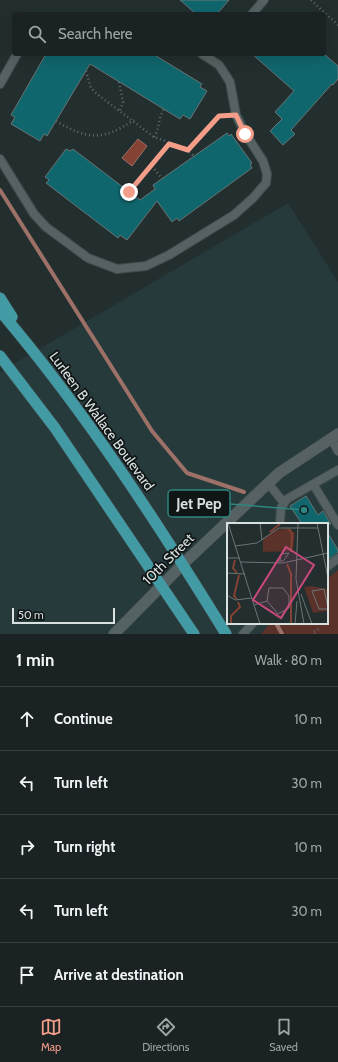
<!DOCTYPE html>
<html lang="en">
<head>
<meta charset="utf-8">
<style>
	body { margin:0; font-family:Cabin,sans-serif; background:#232a2b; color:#f1f3f6 }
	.scale { position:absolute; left:12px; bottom:10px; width:103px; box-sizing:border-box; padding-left:4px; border:2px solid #d9e0e0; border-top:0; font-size:11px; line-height:14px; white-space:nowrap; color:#d9e0e0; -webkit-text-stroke:3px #101516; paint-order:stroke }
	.stop { position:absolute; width:12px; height:12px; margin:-9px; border:3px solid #f49e8a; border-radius:50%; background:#fff }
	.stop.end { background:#f49e8a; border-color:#fff; box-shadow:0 1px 4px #0008 }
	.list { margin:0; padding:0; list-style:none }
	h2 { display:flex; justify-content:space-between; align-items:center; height:52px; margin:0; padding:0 16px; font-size:17px }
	h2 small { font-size:13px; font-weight:400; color:#9fa4a6 }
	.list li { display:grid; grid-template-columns:26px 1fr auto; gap:12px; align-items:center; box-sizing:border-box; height:64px; padding:0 16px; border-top:1px solid #383f41 }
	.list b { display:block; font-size:15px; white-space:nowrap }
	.list em { font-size:13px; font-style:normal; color:#9fa4a6 }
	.icon { flex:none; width:22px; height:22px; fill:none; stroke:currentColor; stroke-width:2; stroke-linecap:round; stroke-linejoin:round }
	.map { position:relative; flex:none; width:338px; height:634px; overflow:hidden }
	.search { position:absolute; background:#1a2223; box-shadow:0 4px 16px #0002; left:12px; right:12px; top:12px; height:44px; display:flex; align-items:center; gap:10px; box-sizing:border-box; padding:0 14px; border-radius:4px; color:#9fa4a6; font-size:15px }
	.sheet { height:372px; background:#1a2223 }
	nav { display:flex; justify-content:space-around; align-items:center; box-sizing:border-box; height:56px; border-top:1px solid #383f41; background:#1a2223; font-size:11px; color:#9fa4a6 }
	nav a { display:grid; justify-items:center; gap:2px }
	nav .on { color:#f49e8a }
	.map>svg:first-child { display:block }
	.built { fill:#26393b }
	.green { fill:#5a3229 }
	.water { fill:#834234; stroke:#9d7168 }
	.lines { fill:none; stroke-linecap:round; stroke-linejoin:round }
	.stream { stroke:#9d7168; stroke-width:4 }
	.building { fill:#10666d; stroke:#687475 }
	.service-casing { stroke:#414b4b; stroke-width:10 }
	.minor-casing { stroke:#414b4b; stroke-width:12 }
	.trunk-casing { stroke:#414b4b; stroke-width:12 }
	.path { stroke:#626c6c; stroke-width:2.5; stroke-dasharray:1 3; stroke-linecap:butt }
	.service { stroke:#556162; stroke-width:8 }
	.minor { stroke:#556162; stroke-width:11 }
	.trunk { stroke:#429aa4; stroke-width:11 }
	.route { stroke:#f49e8a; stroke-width:5 }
	.labels { text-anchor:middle; stroke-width:3.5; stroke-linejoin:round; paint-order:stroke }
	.street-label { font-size:14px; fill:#d9e0e0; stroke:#101516 }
	.inset-river { fill:none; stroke:#834234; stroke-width:2 }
	.inset-road { fill:none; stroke:#6c7576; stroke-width:1 }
	.view { fill:#c84a7c; fill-opacity:0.15; stroke:#c84a7c; stroke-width:2 }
	.inset-edge { fill:none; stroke:#d9e0e0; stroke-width:2 }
	.leader { fill:none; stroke:#2d867f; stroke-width:1.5 }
	.callout-dot { fill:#2d867f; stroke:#101516; stroke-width:1.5 }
	.callout { fill:#101516; stroke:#2d867f; stroke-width:1.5 }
	.callout-label { font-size:15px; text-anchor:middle; font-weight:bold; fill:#d9e0e0 }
</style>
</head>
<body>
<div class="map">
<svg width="338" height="634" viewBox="0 0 338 634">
	<rect width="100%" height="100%" fill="#232e2f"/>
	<path class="built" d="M288,203L338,282V570L327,578V524H228V623H270L261,634H0V372Z"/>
	<path class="green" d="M338,570V634H261L270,623H327V579Z"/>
	<path class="water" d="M138,139L147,146L132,166L122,158Z"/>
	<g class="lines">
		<path class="stream" d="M0,190L152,431L187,473L244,492
			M276,623L282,634"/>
	</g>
	<path class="building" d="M180,0H229L217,14H196Z
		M46,54H153L202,84L200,87L207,91L190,119L183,115L180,119L90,64L47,136L44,134L40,141L11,124L15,117L11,115Z
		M252,54H324L338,66V79L333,85L332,84L291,130L295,134L283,145L270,131L282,119L275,112L294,91Z
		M227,133L229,136L231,134L252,163L250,164L252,168L179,221L177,218L172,222L157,201L127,240L120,235L118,238L46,183L49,180L45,177L66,149L70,151L73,149L140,200L155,189L153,185Z
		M306,496L318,515L323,511L331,524H302L290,506Z
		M327,532L338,550V553L327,560Z"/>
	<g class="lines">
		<g class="service-casing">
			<path id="service" d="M252,14L264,0
				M0,84L17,54
				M0,159L34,214L46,227L88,258L117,269L146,266L169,255L234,215L253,198L266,183L267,174L263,161L245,133L236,115L230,82L219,65L202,54
				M331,438L338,451
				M268,483L284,503
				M313,484L338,525
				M280,524L281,508L287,499L338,470
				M327,567L338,558
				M243,634L253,623"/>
		</g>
		<g class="minor-casing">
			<path id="minor" d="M114,634L183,564L279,473L338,434"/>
		</g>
		<g class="trunk-casing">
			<path id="trunk" d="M0,298L12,317
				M0,311C85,411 157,522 226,634
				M0,356L55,428L194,634"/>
		</g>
		<path class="path" d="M311,0L338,25
			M86,71L91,88L97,94L154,137L182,147L194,156
			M119,82L123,102L120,110
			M56,121C88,140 102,141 134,120
			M154,137C160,128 158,118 164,109
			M188,150L214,120L219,116H227
			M152,166L162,179
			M129,192L169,144
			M315,634L313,632L319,629"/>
		<use href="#service" class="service"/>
		<use href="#minor" class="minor"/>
		<use href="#trunk" class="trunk"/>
	</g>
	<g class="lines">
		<path class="route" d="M129,192L169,144L188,150L219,116L236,115L245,134"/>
	</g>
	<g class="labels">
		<g class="street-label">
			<text transform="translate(102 421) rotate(54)" y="5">Lurleen B Wallace Boulevard</text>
			<text transform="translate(168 559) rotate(-45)" y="5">10th Street</text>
		</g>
	</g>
	<g transform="translate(227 523)">
		<rect width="101" height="101" fill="#232e2f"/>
		<path d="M62,5L68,10L66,28L36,29V16L48,7ZM84,63L101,66V88L86,90L77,64Z" fill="#5a3229"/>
		<path class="inset-river" d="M62,6L65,11L64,29M43,9L53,1M8,37L6,45L10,50M60,41L64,51V101M10,76L7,73L12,52M4,101V93L13,84L11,79"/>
		<path class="inset-road" d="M1,0L33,101M33,0L35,17M71,0L69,56L77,101M90,0L101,55M8,23L30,20L52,5H91M0,35H13M14,39L56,40L101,30M49,41L50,38H56L57,37L62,30L54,31L53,38M0,50L18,51M74,71L85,101M0,72L8,77L25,75M27,82L40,78L51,91L62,85V73L56,65H42L40,78M101,85L97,66L85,68L92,86H101M68,101L70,78"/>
		<path class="view" d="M59,24L87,42L54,95L26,77Z"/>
		<rect width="101" height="101" class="inset-edge"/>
	</g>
	<path class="leader" d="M304 510L230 504"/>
	<circle class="callout-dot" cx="304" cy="510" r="4"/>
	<rect class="callout" x="168" y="490" width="62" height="27" rx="4"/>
	<g class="callout-label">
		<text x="199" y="509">Jet Pep</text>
	</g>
</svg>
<div class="scale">50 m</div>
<div class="stop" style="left:245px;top:134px"></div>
<div class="stop end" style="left:129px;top:192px"></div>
<div class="search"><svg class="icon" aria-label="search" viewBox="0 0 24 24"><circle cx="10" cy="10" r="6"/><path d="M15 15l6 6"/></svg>Search here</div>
</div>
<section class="sheet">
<h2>1 min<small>Walk · 80 m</small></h2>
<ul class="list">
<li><svg class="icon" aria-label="ahead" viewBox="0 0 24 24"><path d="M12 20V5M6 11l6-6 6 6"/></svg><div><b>Continue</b></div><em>10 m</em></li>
<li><svg class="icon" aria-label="left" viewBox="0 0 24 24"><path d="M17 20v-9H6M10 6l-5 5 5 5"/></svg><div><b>Turn left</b></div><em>30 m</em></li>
<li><svg class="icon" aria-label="right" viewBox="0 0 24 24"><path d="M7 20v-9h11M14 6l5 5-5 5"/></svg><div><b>Turn right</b></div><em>10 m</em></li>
<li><svg class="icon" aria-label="left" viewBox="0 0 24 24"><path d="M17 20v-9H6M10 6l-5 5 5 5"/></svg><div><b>Turn left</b></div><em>30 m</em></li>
<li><svg class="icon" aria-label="arrive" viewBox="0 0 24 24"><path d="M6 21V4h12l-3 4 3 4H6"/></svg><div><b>Arrive at destination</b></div></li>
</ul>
</section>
<nav>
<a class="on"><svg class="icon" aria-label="map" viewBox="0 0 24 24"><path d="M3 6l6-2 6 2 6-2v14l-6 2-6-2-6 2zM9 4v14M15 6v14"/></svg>Map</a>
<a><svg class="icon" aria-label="directions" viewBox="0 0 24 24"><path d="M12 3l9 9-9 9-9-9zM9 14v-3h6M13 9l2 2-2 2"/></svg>Directions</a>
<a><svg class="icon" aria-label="saved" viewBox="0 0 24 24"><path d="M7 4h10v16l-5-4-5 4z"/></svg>Saved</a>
</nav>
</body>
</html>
